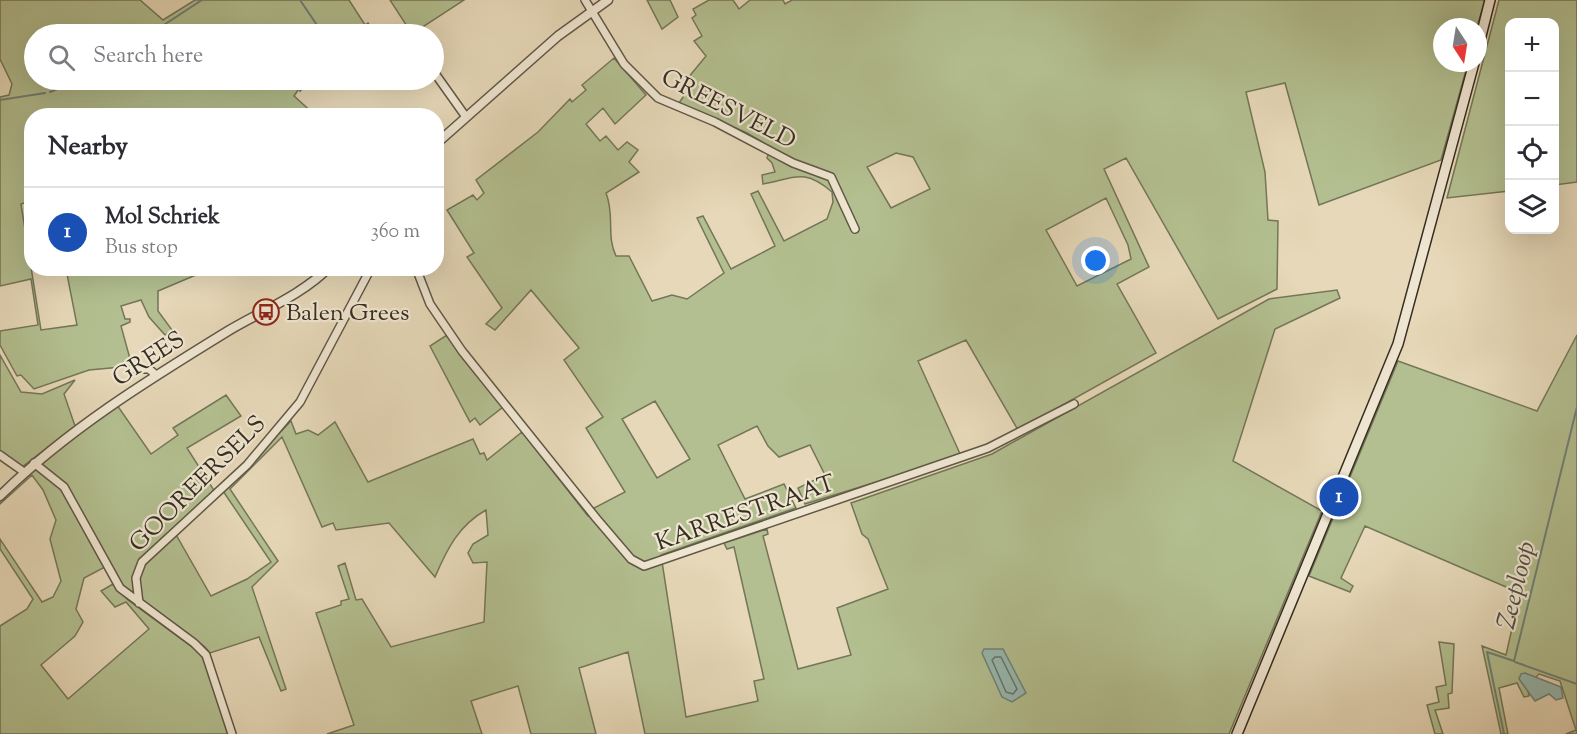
<!DOCTYPE html>
<html lang="en">
<head>
<meta charset="utf-8">
<style>
	body { margin:0; font-family:"Sorts Mill Goudy",serif; background:#f7f7f7; color:#2b2b33 }
	.controls { position:absolute; right:18px; top:18px; display:grid; overflow:hidden; border-radius:12px; box-shadow:0 6px 24px #0002 }
	.controls button { width:54px; height:54px; display:grid; place-items:center; padding:0; border:0; border-bottom:2px solid #e1e1e2; background:#fff; color:#2b2b33; font:30px sans-serif }
	.compass { position:absolute; left:1433px; top:18px; width:54px; height:54px; border-radius:50%; background:#fff; box-shadow:0 6px 24px #0002; rotate:168deg }
	.you { position:absolute; left:1096px; top:261px; width:21px; height:21px; margin:-15px; border:4px solid #fff; border-radius:50%; background:#1a73e8; box-shadow:0 0 0 9px #1a73e833 }
	.badge { display:grid; place-items:center; width:39px; height:39px; border-radius:50%; background:#1a73e8; color:#fff; font-size:20px; font-weight:700 }
	.pin { position:absolute; translate:-50% -50%; border:3px solid #fff; box-shadow:0 2px 6px #0006 }
	.list { margin:0; padding:0; list-style:none }
	h2 { display:flex; justify-content:space-between; align-items:center; height:78px; margin:0; padding:0 24px; font-size:26px }
	h2 small { font-size:20px; font-weight:400; color:#7c7c81 }
	.list li { display:grid; grid-template-columns:39px 1fr auto; gap:18px; align-items:center; box-sizing:border-box; height:90px; padding:0 24px; border-top:2px solid #e1e1e2 }
	.list b { display:block; font-size:22px; white-space:nowrap }
	.list p { margin:0; font-size:20px; white-space:nowrap; color:#7c7c81 }
	.list em { font-size:20px; font-style:normal; color:#7c7c81 }
	.icon { flex:none; width:33px; height:33px; fill:none; stroke:currentColor; stroke-width:2; stroke-linecap:round; stroke-linejoin:round }
	.map { position:relative; flex:none; width:1577px; height:734px; overflow:hidden }
	.search { position:absolute; background:#fff; box-shadow:0 6px 24px #0002; left:24px; top:24px; width:420px; height:66px; display:flex; align-items:center; gap:15px; box-sizing:border-box; padding:0 21px; border-radius:33px; color:#7c7c81; font-size:22px }
	.panel { position:absolute; background:#fff; box-shadow:0 6px 24px #0002; left:24px; top:108px; width:420px; height:168px; border-radius:24px }
	.map>svg:first-child { display:block }
	.green { fill:#b3bf90; stroke:#747659; stroke-width:1.5; fill-rule:evenodd }
	.water { fill:#96b9b1; stroke:#6f8178; stroke-width:1.5 }
	.lines { fill:none; stroke-linecap:round; stroke-linejoin:round }
	.shore { stroke:#66726a; stroke-width:1.5 }
	.stream { stroke:#6f8178; stroke-width:2 }
	.minor-casing { stroke:#615748; stroke-width:10 }
	.tertiary-casing { stroke:#615748; stroke-width:11 }
	.secondary-casing { stroke:#352c22; stroke-width:12 }
	.minor { stroke:#efe6d1; stroke-width:7 }
	.tertiary { stroke:#efe6d1; stroke-width:8 }
	.secondary { stroke:#efe6d1; stroke-width:9 }
	.labels { text-anchor:middle; stroke-width:4.5; stroke-linejoin:round; paint-order:stroke }
	.street-label { font-size:24px; fill:#352c22; stroke:#efe6d1 }
	.poi-label { font-size:24px; fill:#352c22; stroke:#efe6d1; text-anchor:start }
	.water-label { font-size:26px; font-style:italic; fill:#4d4f46; stroke:#efe6d1 }
</style>
</head>
<body>
<div class="map">
<svg width="1577" height="734" viewBox="0 0 1577 734">
	<rect width="100%" height="100%" fill="#e6d8b8"/>
	<filter id="stains"><feTurbulence type="fractalNoise" baseFrequency=".00333" numOctaves="4"/><feColorMatrix values="0 0 0 0 .2 0 0 0 0 .09 0 0 0 0 .02 0 0 0 .5 -.17"/></filter>
	<radialGradient id="worn" r=".72"><stop offset=".6" stop-color="#630" stop-opacity="0"/><stop offset="1" stop-color="#630" stop-opacity=".3"/></radialGradient>
	<path class="green" d="M0,0H140L163,20L195,0H349L365,25L368,23L376,34H34V80H305L294,96L315,115L32,116L31,201L21,204L41,330L77,325L66,269H210L158,291V311L172,330L165,335L149,317L141,300L121,306L125,319H130V322L121,326L132,366L89,370L34,389L21,375L17,376L0,345V331L38,325L31,279L0,286V97L9,95L12,84L0,59Z
		M390,0H464L412,34Z
		M647,0H670L678,17L662,29Z
		M709,0H733L739,9L750,0H783L785,4L792,0H1485L1477,27H1442V63H1468L1441,160L1319,205L1285,83L1246,92L1265,172L1268,220L1278,221L1277,289L1218,319L1126,158L1104,169L1149,267L1117,284L1156,353L1018,430L966,340L918,361L961,456L805,504L798,488L825,475L810,445L779,457L768,446L757,426L718,445L745,499L784,484L796,508L661,555L686,717L758,701L754,681L764,679L734,547L727,549L724,543L767,529L768,534L763,536L798,669L851,655L837,608L888,589L868,539L862,534L851,503L992,454L1269,299L1337,290L1340,298L1275,329L1233,461L1322,511L1229,734H645L628,652L579,668L596,734H531L518,686L471,701L482,734H327L354,725L316,613L341,605V601L349,599L338,566L345,563L356,600L362,599L391,647L484,622L487,562L473,563L468,553L473,544L488,535L486,510C459,525 447,549 435,577L389,523L336,530L333,523L322,527L282,437L230,489L278,561L252,587L286,689L281,691L259,637L210,653L205,647L141,599C131,569 155,553 175,533L211,596L247,579L271,562L223,491L291,421L296,434L308,430L318,435L335,422L368,482L473,439L480,454L484,453L487,460L522,432L588,516L594,508L625,492L586,428L603,417L564,360L579,348L531,290L495,330L486,324L502,308L467,257L474,253L447,210L473,195L477,200L484,193L476,180L538,132L570,99L572,102L586,90L582,85L614,58L646,95L615,124L603,108L586,124L600,141L606,136L618,150L627,142L638,150L629,162L639,172L606,193C615,215 606,236 616,256H629L652,301L672,295L687,299L724,273L697,218L703,216L731,269L775,246L751,194L758,191L784,241L827,219L833,202L832,192C804,168 795,178 763,184L762,175L775,172L772,163L767,158L771,147L747,133L679,103L693,83L688,78L706,56L694,41L702,36L692,18L696,15L693,9ZM896,153L913,157L930,189L891,208L867,167ZM1106,198L1128,245L1131,259L1077,286L1046,230ZM655,401L690,459L657,478L622,419Z
		M1499,0H1577V182L1555,185L1554,22H1510L1509,191L1447,198Z
		M447,335L503,407L480,425L475,418L470,422L430,346Z
		M1577,335V734H1566L1576,730L1560,681L1539,674L1527,686L1529,696L1524,697L1517,683L1499,688L1508,734H1501L1482,646L1506,655L1520,593L1365,526L1341,578L1353,586L1350,592L1309,576L1398,361L1537,411Z
		M0,355L21,392L42,394L75,380L64,394L75,426L22,467L0,453Z
		M226,395L241,416L187,448L215,492L143,557L133,596L121,585L67,487C59,475 45,471 41,462L117,405L151,454L178,435L173,428Z
		M34,468L59,484L105,567L84,578L76,609L83,622L75,636L41,665L68,699L149,629L126,602L115,607L101,591L113,584L128,600L203,655L228,734H0V626L27,609L33,599L0,549V539L42,602L53,597L61,581L50,539L56,520L43,490L32,475L0,504V499Z
		M1439,642L1454,644L1452,693L1448,694L1449,708L1435,710L1443,734H1435L1427,705L1439,702L1436,687L1446,685Z"/>
	<path class="water" d="M984,649H1003L1026,693L1012,702L1002,697L982,653Z
		M1525,673L1561,687L1563,698L1556,700L1549,694L1535,701L1519,679L1521,674Z"/>
	<g class="lines">
		<path class="shore" d="M995,657H1001L1017,689L1013,694L1006,692L992,660Z"/>
		<path class="stream" d="M300,0L323,34
			M150,34L202,0
			M300,91L309,80
			M50,92L80,80
			M0,100L45,93
			M1515,662L1577,684
			M1504,734L1487,652L1514,661L1577,407"/>
		<g class="minor-casing">
			<path id="minor" d="M585,0L624,64L658,98L715,122L793,163L831,177L855,229
				M434,72L466,117
				M416,268L430,304L462,351L596,518L631,559L644,566L988,448L1074,404
				M132,369H149L156,375
				M0,455L24,472
				M34,463L64,487L120,588L194,643L206,655L232,734
				M139,603L136,578L142,562L247,465L300,402L371,268"/>
		</g>
		<g class="tertiary-casing">
			<path id="tertiary" d="M436,144L558,36L608,0
				M0,496C67,430 148,380 228,331C258,313 305,293 328,268"/>
		</g>
		<g class="secondary-casing">
			<path id="secondary" d="M1478,48L1490,0
				M1237,734L1398,344L1474,63"/>
		</g>
		<use href="#minor" class="minor"/>
		<use href="#tertiary" class="tertiary"/>
		<use href="#secondary" class="secondary"/>
	</g>
	<defs>
		<g id="bus-ring" transform="scale(1.35)"><circle r="9.5" fill="#efe6d1" stroke="#8f2418" stroke-width="1.5"/><path d="M-5-6H5V4H4V6H2V4H-2V6H-4V4H-5ZM-3.5-4V0h7V-4ZM-3.5 1.2v1.5H-2V1.2ZM2 1.2v1.5H3.5V1.2Z" fill="#8f2418"/></g>
	</defs>
	<g fill-rule="evenodd">
		<use href="#bus-ring" x="266" y="312"/>
	</g>
	<g class="labels">
		<g class="street-label">
			<text transform="translate(729 108) rotate(27)" y="8">GREESVELD</text>
			<text transform="translate(148 358) rotate(-33)" y="8">GREES</text>
			<text transform="translate(197 483) rotate(-45)" y="8">GOOREERSELS</text>
			<text transform="translate(745 512) rotate(-19)" y="8">KARRESTRAAT</text>
		</g>
		<g class="poi-label">
			<text x="286" y="320">Balen Grees</text>
		</g>
		<g class="water-label">
			<text transform="translate(1515 585) rotate(-76)" y="9">Zeeploop</text>
		</g>
	</g>
	<rect width="100%" height="100%" filter="url(#stains)"/>
	<rect width="100%" height="100%" fill="url(#worn)"/>
</svg>
<div class="controls">
<button>+</button>
<button>−</button>
<button><svg class="icon" aria-label="locate" viewBox="0 0 24 24"><circle cx="12" cy="12" r="6"/><path d="M12 2v4M12 18v4M2 12h4M18 12h4"/></svg></button>
<button><svg class="icon" aria-label="layers" viewBox="0 0 24 24"><path d="M12 4l9 5-9 5-9-5zM3 14l9 5 9-5"/></svg></button>
</div>
<svg class="compass" viewBox="-18 -18 36 36"><path d="M0-13l5 13h-10z" fill="#e53935"/><path d="M0 13l5-13h-10z" fill="#7c7c81"/></svg>
<div class="you"></div>
<div class="pin badge" style="left:1339px;top:497px;background:#1a4fb4">1</div>
<div class="search"><svg class="icon" aria-label="search" viewBox="0 0 24 24"><circle cx="10" cy="10" r="6"/><path d="M15 15l6 6"/></svg>Search here</div>
<section class="panel">
<h2>Nearby<small></small></h2>
<ul class="list">
<li><span class="badge" style="background:#1a4fb4">1</span><div><b>Mol Schriek</b><p>Bus stop</p></div><em>360 m</em></li>
</ul>
</section>
</div>
</body>
</html>
